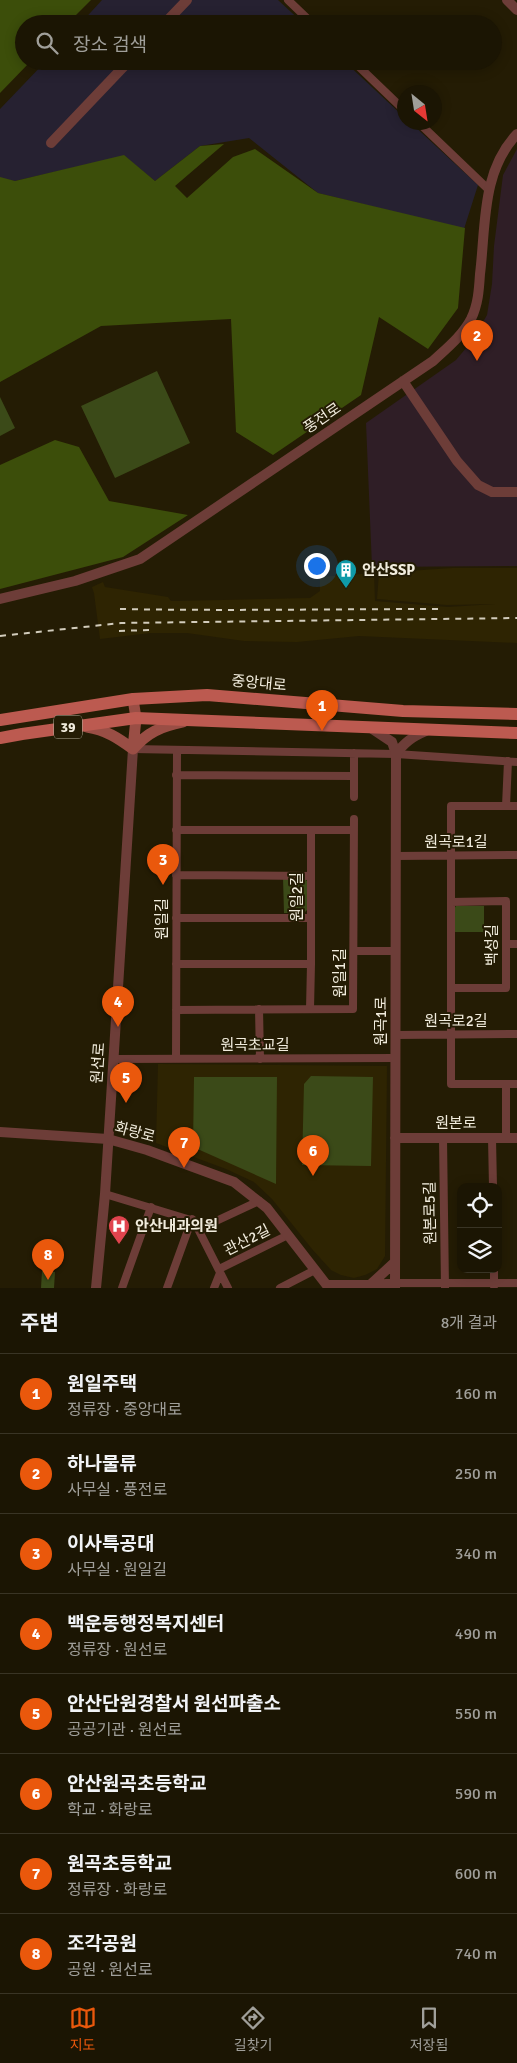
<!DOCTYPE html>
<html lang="ko">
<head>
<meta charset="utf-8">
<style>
	body { margin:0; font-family:Signika,"Noto Sans KR",sans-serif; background:#282212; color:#f1f3f6 }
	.controls { position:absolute; right:15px; bottom:15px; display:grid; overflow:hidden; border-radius:10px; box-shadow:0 2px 12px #0003 }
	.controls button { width:45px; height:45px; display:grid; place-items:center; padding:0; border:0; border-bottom:1px solid #393425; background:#1b1503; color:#f1f3f6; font:25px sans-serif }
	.compass { position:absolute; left:397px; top:85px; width:45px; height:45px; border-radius:50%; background:#1b1503; box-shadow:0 2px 12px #0003; rotate:150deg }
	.you { position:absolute; left:316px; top:565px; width:18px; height:18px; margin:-12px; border:4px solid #fff; border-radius:50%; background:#1a73e8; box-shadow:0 0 0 8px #1a73e833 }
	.badge { display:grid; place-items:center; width:32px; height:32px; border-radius:50%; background:#ea580c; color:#fff; font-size:16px; font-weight:700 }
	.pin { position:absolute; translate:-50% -41px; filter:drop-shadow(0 1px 2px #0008) }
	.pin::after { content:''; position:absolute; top:26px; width:18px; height:15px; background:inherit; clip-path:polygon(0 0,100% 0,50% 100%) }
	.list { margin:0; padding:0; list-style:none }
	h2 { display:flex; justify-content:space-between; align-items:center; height:65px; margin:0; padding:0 20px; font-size:21px }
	h2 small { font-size:16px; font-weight:400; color:#a09f9a }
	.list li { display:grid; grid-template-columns:32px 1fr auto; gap:15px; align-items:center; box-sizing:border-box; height:80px; padding:0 20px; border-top:1px solid #393425 }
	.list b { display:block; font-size:19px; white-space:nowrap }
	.list p { margin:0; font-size:16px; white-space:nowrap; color:#a09f9a }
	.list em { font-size:16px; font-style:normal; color:#a09f9a }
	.icon { flex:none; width:28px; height:28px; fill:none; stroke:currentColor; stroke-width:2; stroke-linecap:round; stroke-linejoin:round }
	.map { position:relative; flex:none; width:517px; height:1288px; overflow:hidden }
	.search { position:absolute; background:#1b1503; box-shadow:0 2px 12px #0003; left:15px; right:15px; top:15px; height:55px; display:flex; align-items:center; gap:12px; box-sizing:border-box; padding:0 18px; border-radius:28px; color:#a09f9a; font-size:19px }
	.sheet { height:705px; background:#1b1503 }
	nav { display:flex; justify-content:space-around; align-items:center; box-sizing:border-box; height:70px; border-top:1px solid #393425; background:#1b1503; font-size:14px; color:#a09f9a }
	nav a { display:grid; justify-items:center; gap:2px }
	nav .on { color:#ea580c }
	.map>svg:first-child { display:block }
	.commercial { fill:#2f1e26 }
	.industrial { fill:#262131 }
	.built { fill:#2e2402 }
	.green { fill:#3b4a18 }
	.forest { fill:#3c4e0a }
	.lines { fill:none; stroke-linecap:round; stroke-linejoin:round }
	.minor { stroke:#6d3d38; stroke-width:8 }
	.tertiary { stroke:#6d3d38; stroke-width:10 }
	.secondary { stroke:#9a4e45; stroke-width:11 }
	.primary { stroke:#bc5a50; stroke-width:12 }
	.rail { stroke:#d2ccbc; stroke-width:2; stroke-dasharray:6 6; stroke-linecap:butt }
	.labels { text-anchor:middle; stroke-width:4; stroke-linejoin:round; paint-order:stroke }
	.shield { fill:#241c04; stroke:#b4ae9c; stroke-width:1 }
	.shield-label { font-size:14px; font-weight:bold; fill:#f1ecdd }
	.street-label { font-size:15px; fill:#f1ecdd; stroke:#241c04 }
	.poi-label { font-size:15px; font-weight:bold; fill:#f1ecdd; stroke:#241c04; text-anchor:start }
</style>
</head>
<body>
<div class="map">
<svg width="517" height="1288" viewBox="0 0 517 1288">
	<rect width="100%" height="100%" fill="#241c04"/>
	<path class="commercial" d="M517,149V566L372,567L366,423L456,360L472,341L487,315L492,284L494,246L503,175Z"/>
	<path class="industrial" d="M102,0H278L304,24H80Z
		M46,61H344L404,117V122L411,123L478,185L464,229L318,193L249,138L200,146L155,181L124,156L15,181L0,178V109Z"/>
	<path class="built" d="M452,568H517V643L359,636L297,642L244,641L187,633H151L100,639L94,593L92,587L103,582L105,587L168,597L171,601H176L310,598L320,591V577L374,573L375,601L448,607L495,604L447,605L377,599L379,573Z
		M158,1064L387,1066L385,1256L377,1269L365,1275L354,1278L341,1275L331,1270L312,1249L272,1199L254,1182L226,1169L156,1143Z"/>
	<path class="green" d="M157,371L190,443L115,478L81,406Z
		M0,397L15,428L0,436Z
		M283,878H304L307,881V910L304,913H284Z
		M456,906H484V932H454V909Z
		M311,1076L373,1077L371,1166L302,1165L304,1084Z
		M194,1077H277L276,1184L193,1147Z
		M42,1271L55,1272L54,1288H41Z"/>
	<path class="forest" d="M0,0H91L67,24H24V61H31L0,93Z
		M224,144L175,186L187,198L233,157L255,149L318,193L465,228L458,308L428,349L379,317L361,395L273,455L236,432L231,319L101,326L0,382V177L15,181L124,155L155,181L200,146Z
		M55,440L79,447L109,501L188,515L123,557L0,589V465Z"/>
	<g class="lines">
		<path class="minor" d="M288,0L313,24
			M353,61L404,110
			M418,122L488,189
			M133,749L396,754L517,762
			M176,775L354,776V797
			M354,776V753
			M506,806L508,761
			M517,806H451V1084H517
			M311,830H354
			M396,856L517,855
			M176,875L311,876
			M451,902L506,901V988H451
			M176,918H311
			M506,944H517
			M354,951H396
			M176,964H311V830H176
			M259,1009L260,1059
			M310,1009L311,964
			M176,1010L353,1009L354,819
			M396,1035L517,1034
			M114,1059L396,1058
			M176,1059L177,750
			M506,1084V1138
			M443,1138L445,1288
			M492,1138L493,1187
			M105,1194L194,1221L228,1288
			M199,1229L259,1201
			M219,1269L288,1235
			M494,1269V1286
			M395,1283H517
			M122,1288L151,1207
			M167,1288L192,1219
			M214,1288L220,1273
			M280,1288L315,1270"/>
		<path class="tertiary" d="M507,0L517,10
			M164,24L187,0
			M51,143L129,61
			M403,381L457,461L478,485L492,492H517
			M0,599L75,581L140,559L433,361C447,348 462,336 471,319C478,305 479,290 480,274C486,226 481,172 517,134
			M371,728L392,742L396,754L395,1288
			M396,754C405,742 412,737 426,731
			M0,1132L108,1139L147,1150L234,1182L267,1208L329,1288
			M395,1138H517
			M327,1285H370L395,1262
			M369,1286L395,1283
			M96,1288L105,1194L133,749"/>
		<path class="secondary" d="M87,727C106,730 118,738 133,749
			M133,749C148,732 160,727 183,722
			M133,749L136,718L133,699"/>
		<path class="primary" d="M0,720L133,699L207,695L403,711L517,714
			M0,738L22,734L136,718L517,733"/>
		<path class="rail" d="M120,609C228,611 336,609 444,609
			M119,631L149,630
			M0,636L121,623L517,618"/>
	</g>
	<defs>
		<g id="building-pin" transform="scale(1.125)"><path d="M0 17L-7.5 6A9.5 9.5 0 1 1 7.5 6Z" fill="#0f9aa8" stroke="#241c04"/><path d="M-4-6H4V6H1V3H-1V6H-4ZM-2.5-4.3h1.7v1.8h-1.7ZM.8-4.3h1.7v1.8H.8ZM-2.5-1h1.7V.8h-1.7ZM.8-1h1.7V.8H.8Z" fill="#fff"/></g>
		<g id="hospital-pin" transform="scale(1.125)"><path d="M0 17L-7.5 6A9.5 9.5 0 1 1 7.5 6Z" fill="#e0444e" stroke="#241c04"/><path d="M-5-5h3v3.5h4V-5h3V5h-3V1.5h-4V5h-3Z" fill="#fff"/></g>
	</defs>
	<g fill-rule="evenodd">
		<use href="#building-pin" x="346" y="570"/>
		<use href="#hospital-pin" x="119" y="1226"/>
	</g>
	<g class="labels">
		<rect class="shield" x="54" y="715.5" width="28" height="23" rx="4"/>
		<g class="shield-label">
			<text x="68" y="732">39</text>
		</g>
		<g class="street-label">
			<text transform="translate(322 418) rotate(-34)" y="5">풍전로</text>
			<text transform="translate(259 683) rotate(5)" y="5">중앙대로</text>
			<text x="456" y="847">원곡로1길</text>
			<text transform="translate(297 897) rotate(-90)" y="5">원일2길</text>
			<text transform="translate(162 919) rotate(-90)" y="5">원일길</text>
			<text transform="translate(492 945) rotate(-90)" y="5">백성길</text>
			<text transform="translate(340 973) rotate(-90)" y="5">원일1길</text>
			<text transform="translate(381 1021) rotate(-90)" y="5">원곡1로</text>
			<text x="456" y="1026">원곡로2길</text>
			<text x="255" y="1050">원곡초교길</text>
			<text transform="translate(98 1063) rotate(-86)" y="5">원선로</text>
			<text x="456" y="1128">원본로</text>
			<text transform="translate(135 1132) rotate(15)" y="5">화랑로</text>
			<text transform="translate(430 1213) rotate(-91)" y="5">원본로5길</text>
			<text transform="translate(247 1240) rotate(-27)" y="5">관산2길</text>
		</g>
		<g class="poi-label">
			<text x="362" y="575">안산SSP</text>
			<text x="135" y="1231">안산내과의원</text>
		</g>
	</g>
</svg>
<div class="controls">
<button><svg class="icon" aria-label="locate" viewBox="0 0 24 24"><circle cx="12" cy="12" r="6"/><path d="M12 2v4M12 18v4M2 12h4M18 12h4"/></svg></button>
<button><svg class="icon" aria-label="layers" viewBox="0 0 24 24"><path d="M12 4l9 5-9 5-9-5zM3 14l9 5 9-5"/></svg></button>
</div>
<svg class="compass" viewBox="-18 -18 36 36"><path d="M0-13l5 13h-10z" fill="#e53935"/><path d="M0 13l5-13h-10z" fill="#a09f9a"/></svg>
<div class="you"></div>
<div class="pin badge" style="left:322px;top:731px">1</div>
<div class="pin badge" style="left:477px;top:361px">2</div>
<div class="pin badge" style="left:163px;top:885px">3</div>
<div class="pin badge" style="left:118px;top:1027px">4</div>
<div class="pin badge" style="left:126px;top:1103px">5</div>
<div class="pin badge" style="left:313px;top:1176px">6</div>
<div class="pin badge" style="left:184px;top:1168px">7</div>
<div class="pin badge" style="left:48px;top:1280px">8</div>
<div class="search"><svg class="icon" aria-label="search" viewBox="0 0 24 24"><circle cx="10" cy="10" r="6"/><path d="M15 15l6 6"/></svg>장소 검색</div>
</div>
<section class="sheet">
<h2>주변<small>8개 결과</small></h2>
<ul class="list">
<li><span class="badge">1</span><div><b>원일주택</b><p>정류장 · 중앙대로</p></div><em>160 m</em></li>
<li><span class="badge">2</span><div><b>하나물류</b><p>사무실 · 풍전로</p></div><em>250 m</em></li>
<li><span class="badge">3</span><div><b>이사특공대</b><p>사무실 · 원일길</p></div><em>340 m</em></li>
<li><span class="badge">4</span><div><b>백운동행정복지센터</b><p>정류장 · 원선로</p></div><em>490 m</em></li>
<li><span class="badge">5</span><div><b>안산단원경찰서 원선파출소</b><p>공공기관 · 원선로</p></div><em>550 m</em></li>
<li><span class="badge">6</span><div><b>안산원곡초등학교</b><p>학교 · 화랑로</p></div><em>590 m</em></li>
<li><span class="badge">7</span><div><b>원곡초등학교</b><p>정류장 · 화랑로</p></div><em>600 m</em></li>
<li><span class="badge">8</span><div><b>조각공원</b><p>공원 · 원선로</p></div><em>740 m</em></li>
</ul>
</section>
<nav>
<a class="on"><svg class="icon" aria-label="map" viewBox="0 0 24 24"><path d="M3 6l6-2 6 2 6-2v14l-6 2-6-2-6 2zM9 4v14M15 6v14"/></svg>지도</a>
<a><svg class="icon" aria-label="directions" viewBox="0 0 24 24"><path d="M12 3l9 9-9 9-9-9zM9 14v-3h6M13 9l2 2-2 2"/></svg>길찾기</a>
<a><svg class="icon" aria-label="saved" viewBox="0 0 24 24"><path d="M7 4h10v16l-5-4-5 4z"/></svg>저장됨</a>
</nav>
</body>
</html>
